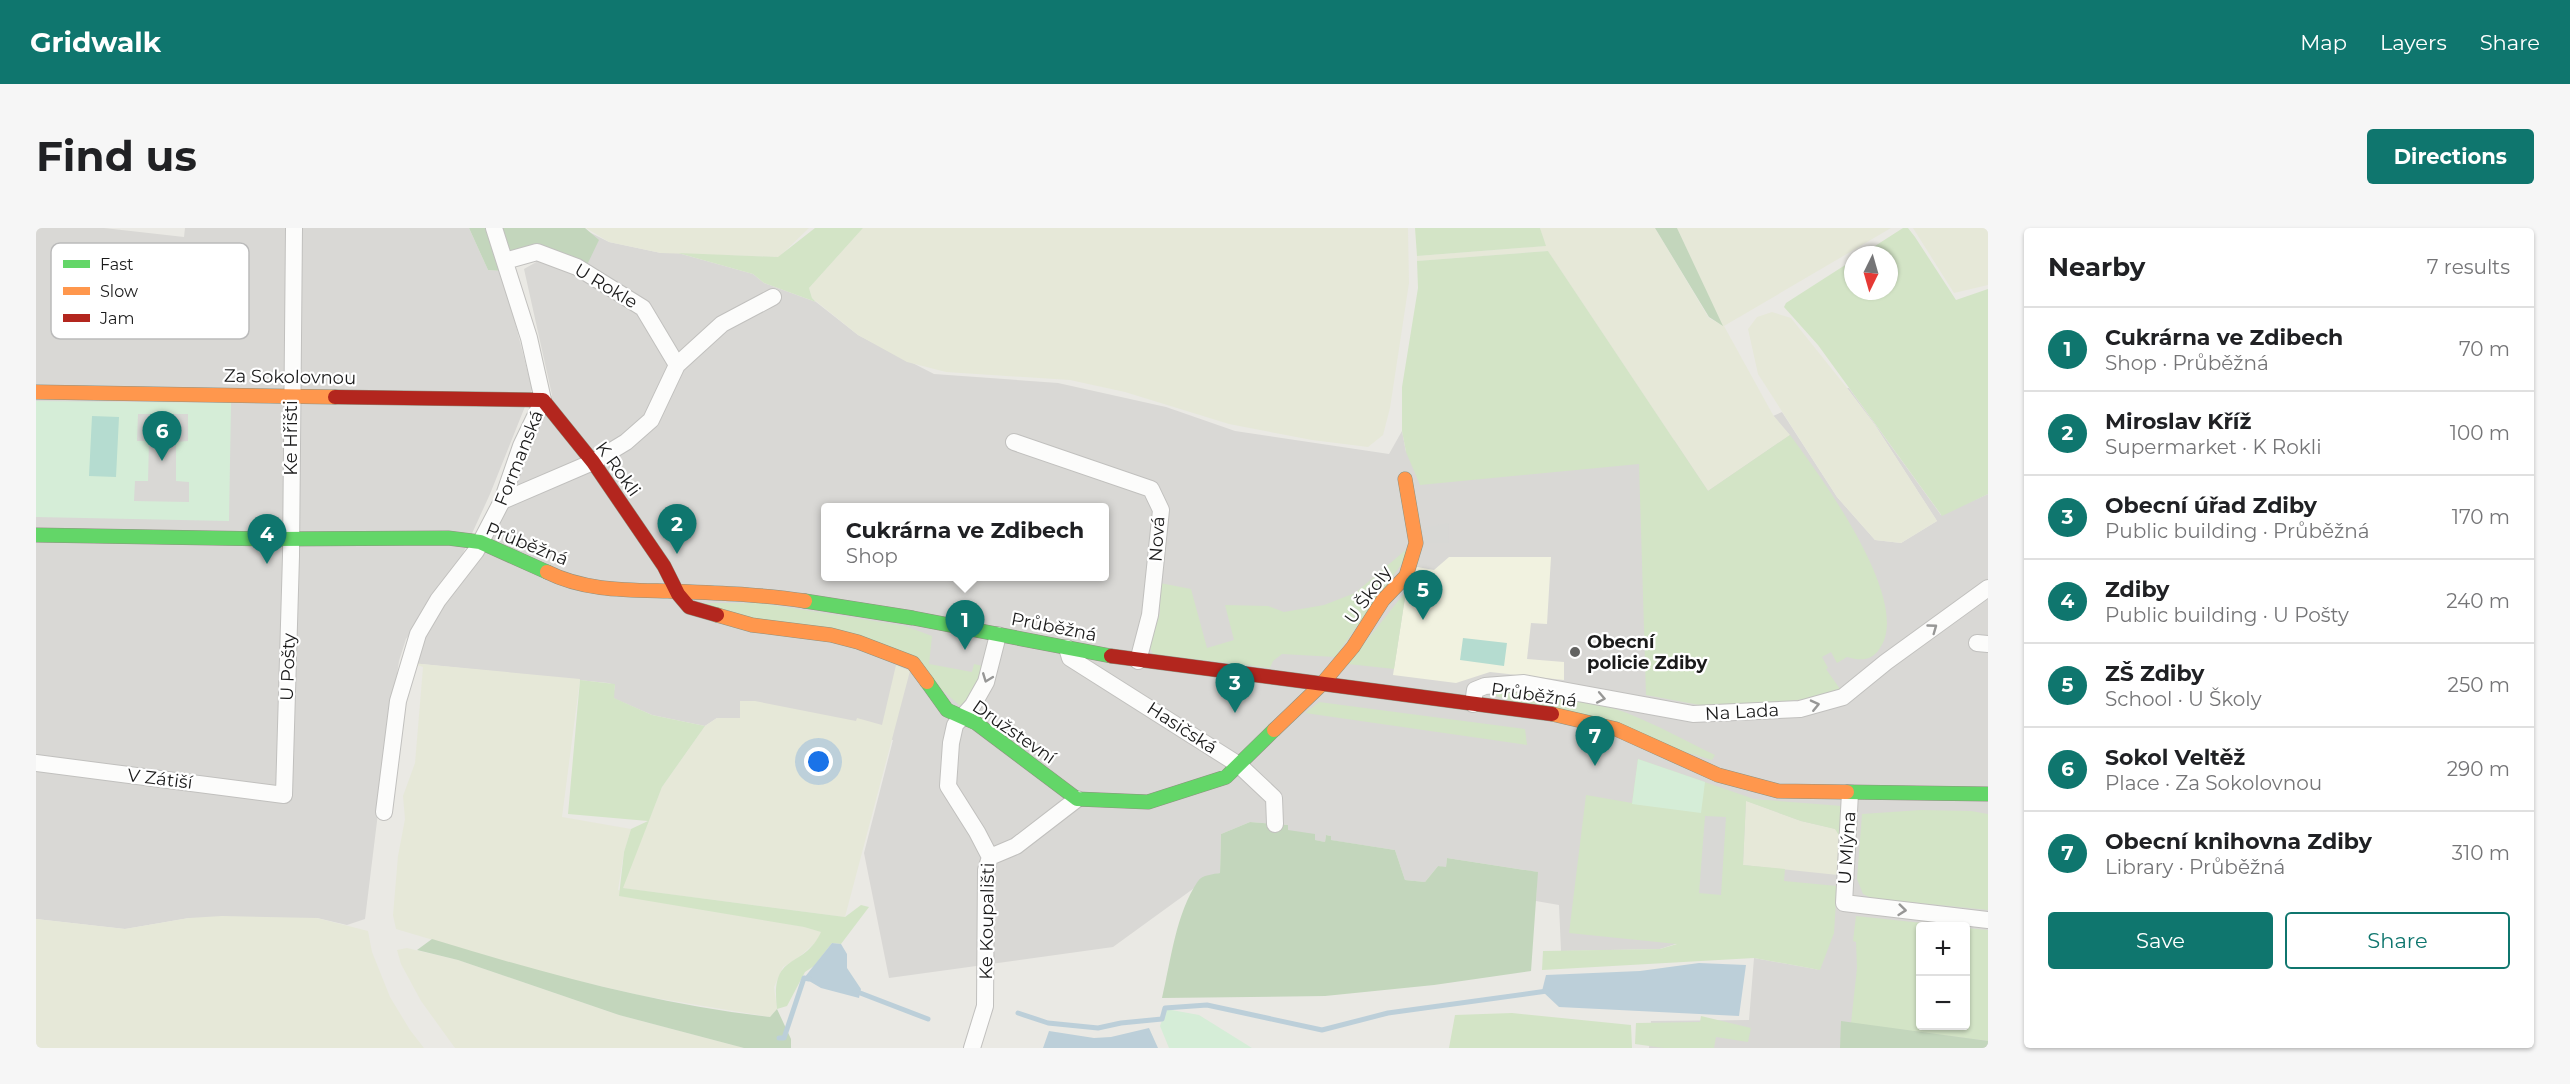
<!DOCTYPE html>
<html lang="en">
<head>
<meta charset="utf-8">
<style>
	body { margin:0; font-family:Montserrat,sans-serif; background:#f6f6f6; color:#202124 }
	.controls { position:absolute; right:18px; bottom:18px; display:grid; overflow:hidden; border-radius:6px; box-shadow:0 2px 4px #0004 }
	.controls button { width:54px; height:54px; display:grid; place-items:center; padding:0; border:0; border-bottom:2px solid #e0e0e0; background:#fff; color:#202124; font:30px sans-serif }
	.compass { position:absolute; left:1808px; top:18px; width:54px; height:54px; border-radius:50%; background:#fff; box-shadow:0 2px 4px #0004; rotate:185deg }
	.you { position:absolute; left:783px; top:534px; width:21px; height:21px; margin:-15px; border:4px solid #fff; border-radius:50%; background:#1a73e8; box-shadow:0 0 0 9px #1a73e833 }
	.badge { display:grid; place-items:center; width:39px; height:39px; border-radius:50%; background:#0f766e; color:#fff; font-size:20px; font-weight:700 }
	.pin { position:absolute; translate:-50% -50px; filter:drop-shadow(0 2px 3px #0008) }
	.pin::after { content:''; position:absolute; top:32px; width:21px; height:18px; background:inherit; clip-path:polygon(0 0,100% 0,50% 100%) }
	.popup { position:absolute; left:785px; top:275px; width:288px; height:78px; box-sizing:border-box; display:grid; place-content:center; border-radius:6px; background:#fff; filter:drop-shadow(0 2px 4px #0005); font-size:20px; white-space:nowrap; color:#757577 }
	.popup b { font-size:22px; color:#202124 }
	.popup::after { content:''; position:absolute; left:50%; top:100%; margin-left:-12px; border:12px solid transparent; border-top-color:#fff }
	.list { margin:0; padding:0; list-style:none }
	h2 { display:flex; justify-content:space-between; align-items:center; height:78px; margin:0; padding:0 24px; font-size:26px }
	h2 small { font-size:20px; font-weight:400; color:#757577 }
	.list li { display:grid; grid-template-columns:39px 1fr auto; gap:18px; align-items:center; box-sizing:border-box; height:84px; padding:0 24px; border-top:2px solid #e0e0e0 }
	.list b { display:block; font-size:22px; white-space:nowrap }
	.list p { margin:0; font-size:20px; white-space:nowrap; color:#757577 }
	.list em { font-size:20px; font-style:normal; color:#757577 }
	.actions { display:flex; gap:12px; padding:18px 24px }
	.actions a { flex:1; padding:14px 0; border:2px solid #0f766e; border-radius:6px; text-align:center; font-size:21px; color:#0f766e }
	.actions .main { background:#0f766e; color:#fff }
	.map { position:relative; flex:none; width:1952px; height:820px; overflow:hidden; border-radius:6px }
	header { display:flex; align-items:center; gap:36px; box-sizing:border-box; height:84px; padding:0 30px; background:#0f766e; color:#fff }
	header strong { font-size:28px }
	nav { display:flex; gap:33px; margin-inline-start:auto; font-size:21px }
	.intro { display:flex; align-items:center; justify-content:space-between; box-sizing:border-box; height:144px; padding:0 36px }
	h1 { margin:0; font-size:42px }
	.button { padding:15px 27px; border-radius:6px; background:#0f766e; color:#fff; font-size:21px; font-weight:700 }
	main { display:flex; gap:36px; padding:0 36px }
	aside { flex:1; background:#fff; border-radius:6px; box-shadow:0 2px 4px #0004 }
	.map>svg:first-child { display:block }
	.residential { fill:#d9d8d5; fill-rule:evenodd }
	.education { fill:#f1f2e0 }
	.farmland { fill:#e6e8d8 }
	.grass { fill:#d3e4c6 }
	.forest { fill:#c3d6bc }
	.park { fill:#d5edd7; fill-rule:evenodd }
	.pitch { fill:#b5dcd0 }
	.parking { fill:#d8d8d5 }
	.water { fill:#bccfd9 }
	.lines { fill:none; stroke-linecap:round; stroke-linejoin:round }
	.stream { stroke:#bccfd9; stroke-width:5 }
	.street-casing { stroke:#c1c0be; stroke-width:18 }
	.fast-casing { stroke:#8e917f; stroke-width:15 }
	.slow-casing { stroke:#8e917f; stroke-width:15 }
	.jam-casing { stroke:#8e917f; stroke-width:15 }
	.street { stroke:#fcfcfb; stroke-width:16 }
	.fast { stroke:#63d668; stroke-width:14 }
	.slow { stroke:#ff974d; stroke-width:14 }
	.jam { stroke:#b3261e; stroke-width:14 }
	.oneway { stroke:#979796 }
	.poi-dot { fill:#636361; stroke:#fff; stroke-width:2 }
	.labels { text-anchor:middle; stroke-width:4.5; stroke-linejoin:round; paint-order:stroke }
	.street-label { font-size:18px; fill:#1b1b1b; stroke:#fff }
	.poi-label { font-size:18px; font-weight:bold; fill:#1b1b1b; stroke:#fff; text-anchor:start }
	.key { fill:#fff; stroke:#bbb; stroke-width:1.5 }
	.key-label { font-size:16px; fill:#1b1b1b }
</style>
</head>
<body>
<header>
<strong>Gridwalk</strong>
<nav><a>Map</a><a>Layers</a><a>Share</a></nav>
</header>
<div class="intro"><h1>Find us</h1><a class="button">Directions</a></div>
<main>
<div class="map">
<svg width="1952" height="820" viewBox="0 0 1952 820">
	<rect width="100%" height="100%" fill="#eae9e4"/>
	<path class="residential" d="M0,0H68L148,9L149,0H433L452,42L466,43L496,161L454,266L418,345L370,411L363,433L350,520L329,691L311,697L281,690H153L89,701L0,691Z
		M553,4L573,14L625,25H642L717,46L728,55L780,74L822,107L898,146L1022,155L1130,179L1199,203L1353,226L1366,203L1370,224L1753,207L1737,188L1746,184L1801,269L1839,312L1865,315L1901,293L1839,197L1811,160H1813L1905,287L1952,266V820H1613L1615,793L1713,792L1718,730L1784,742L1661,709L1624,721L1525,723L1523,677L1500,673L1501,644L1411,630L1410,640L1402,638L1389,654L1369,652L1359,622L1294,612L1295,608L1290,607L1289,614L1278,612L1251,602L1252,597L1214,594L1185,606L1184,645L1162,653L1161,658L1077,719L853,750L828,625L857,512L704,490H681L669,498L616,487L577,470L579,457L572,455L375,435L516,167L488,41ZM790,280H1068V348H790ZM1884,698H1930V798H1884Z"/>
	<path class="education" d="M1413,329H1515L1511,396L1495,395L1491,431L1528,434V452L1454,444L1420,455L1357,447L1370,363L1381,339L1398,342Z"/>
	<path class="farmland" d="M550,0H773L743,29L625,25L573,14Z
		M827,0H1372L1373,55L1354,180L1347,207L1332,219L1276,212L1193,196L1089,164L1034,152L910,144L871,134L822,107L776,70L773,60Z
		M1504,0H1619L1673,90L1686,97L1641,0H1855L1688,98L1737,187L1754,207L1672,263L1512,23L1381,33V28L1509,18Z
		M1877,0H1952V57L1918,65Z
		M1736,84L1755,90L1811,160L1839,197L1901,293L1865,315L1839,312L1801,269L1722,146L1712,101L1721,89Z
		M375,435L544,451L526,589L595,601L588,624L582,662L768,699L786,704L781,713L762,730L747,739L738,759L741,781L734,789L607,768L512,746L360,701L357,687L362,628L369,591L367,568L379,535L387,439Z
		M860,437L874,443L809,689L586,660L626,559L669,498L681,490H704V473H719L820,493L821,490L846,497Z
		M1710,571L1711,573L1765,593L1800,601L1804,609L1802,647L1707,637Z
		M186,688L281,690L332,703L336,724L354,769L374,802L388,820H0V691L89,701L153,690Z
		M371,720L422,732L583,787L708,820H419L385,773L365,736L361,722Z"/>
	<path class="grass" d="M779,0H827L773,60L776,70L780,74L728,55L717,46L642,25L742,29Z
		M1379,0H1504L1510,18L1381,28Z
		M1867,0H1872L1879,9L1920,72L1952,61V266L1906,288L1782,117L1748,79L1750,75L1817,32V63H1853V27H1825Z
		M1512,23L1672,263L1754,207C1783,246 1877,373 1844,420C1836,433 1825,433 1811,429L1801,435L1795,424L1786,429L1792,440L1790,441L1804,461L1777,470L1685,481L1610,467L1603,236L1384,257L1370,224L1366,203V159L1382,60L1381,33Z
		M1372,320V327L1299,429L1246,426L1237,433L1234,440L1117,426L1113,418L1124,385V355L1155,361L1171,420L1198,412L1189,377L1232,378L1248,384L1288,377L1319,365Z
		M1370,363L1358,441L1312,436Z
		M658,375H724L869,398L896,408L893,436L936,444L938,436L951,439L929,477H923L868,428Z
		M544,452L579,456L578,470L616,487L669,498L626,559L587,660L809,689L825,677L833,679L805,716L796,715L778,738L769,744L751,778L741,781C734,722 767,743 785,704L768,699L583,668L588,624L595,601L612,593L532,586Z
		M1459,464C1503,465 1550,469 1591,485C1621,497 1650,513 1679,527L1676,532L1456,467Z
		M1283,474L1489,501L1491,517L1269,485Z
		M1602,531L1718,571L1806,578L1804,609L1799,601L1765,593L1710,573L1707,637L1749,641L1748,653L1801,658L1798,705L1784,742L1718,730L1506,742L1507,723L1624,721L1641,716L1533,705L1550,567L1596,575Z
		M1885,582L1935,583L1952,586V682L1835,670L1827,666L1821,651L1826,586Z
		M1820,688L1915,698H1884V798H1930V700L1952,702V813L1815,795L1821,740L1820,714L1817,713Z
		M1476,785L1595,797L1596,820H1413L1419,787Z
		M1665,788L1715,800L1712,814L1680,809L1678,820H1628L1599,816L1600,795L1664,794Z"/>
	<path class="forest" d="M433,0H549L563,12L551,37L506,19L466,43L452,42Z
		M1619,0H1641L1687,98L1673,89Z
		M1214,594L1252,597V602L1279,606V612L1289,614L1290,607L1295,608V612L1359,622L1369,652L1389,654L1402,638L1410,639L1411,630L1502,644L1495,743L1398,757L1289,768L1126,770C1135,732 1140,685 1162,653C1166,647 1178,646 1184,645L1185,606Z
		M396,711C507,745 618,776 734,789L741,781L755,811V820H708L583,787L422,732L381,722Z
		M1805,793L1952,813V820H1804Z"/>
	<path class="park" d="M0,173L195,175L193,293L0,289ZM102,186H152V213L140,214V253L153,254V274L98,273L99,253H112L113,213H101Z
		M1602,531L1669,554L1665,585L1596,576Z
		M1130,781L1163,787L1216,820H1133L1124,798Z"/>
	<path class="pitch" d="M56,188L83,189L80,249L53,248Z
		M1427,410L1471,415L1468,438L1424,432Z"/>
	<path class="parking" d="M1413,295L1412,315H1388L1386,300Z
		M1669,588L1690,589L1685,667L1663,665Z"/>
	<path class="water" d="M796,715L805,716L811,726V740L825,761L823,770L785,760L768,750Z
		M1663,735L1710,737L1703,788L1523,779L1506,763L1510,747L1604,743Z
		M1113,800L1122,820H1007L1013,803L1058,810L1075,809Z"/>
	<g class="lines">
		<path class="stream" d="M819,763L892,791
			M982,785L1012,795L1062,800L1085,795L1126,791L1129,780L1171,777L1286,802L1352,785L1511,763
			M743,810H748L768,750L773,751"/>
		<g class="street-casing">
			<path id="street" d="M469,33L501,24L541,39L607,80L641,137
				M978,214L1115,261L1125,282L1114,387L1102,433
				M466,273L557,234L590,214L615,192L641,137L686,96L737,69
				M1941,415L1952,416
				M1031,420L1034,430L1203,537L1238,570L1239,596
				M1437,476L1439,462L1449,458L1488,455L1657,486L1764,481L1807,469L1850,434L1952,360
				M0,535L248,567L255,328L258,0
				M1814,565L1808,675L1952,692
				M348,584L362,473L382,406L402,372L440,323L466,273L485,218L507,172L493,110L458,0
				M954,629L980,618L1041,571
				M936,820L949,778L950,642L954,629L941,604L912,558L915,515L919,497L937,477L950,454L962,407"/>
		</g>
		<g class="fast-casing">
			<path id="fast" d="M0,307L238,311L412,310L444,314L511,344
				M769,373L877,390L1075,428
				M891,454L911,482L940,495L1041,571L1112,574L1190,549L1238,502
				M1811,564L1952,566"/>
		</g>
		<g class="slow-casing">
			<path id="slow" d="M0,164L299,169
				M511,344C549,363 591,362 632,363C678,365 724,366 769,373
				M681,387L716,397L795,407L822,414L877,435L891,454
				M1516,486L1580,501L1682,547L1742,563L1811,564
				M1238,502L1285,457L1317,419L1347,372L1370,348L1380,315L1369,251"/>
		</g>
		<g class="jam-casing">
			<path id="jam" d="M299,169L507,172L557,234L628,338L642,366L653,379L681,387
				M1075,428L1516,486"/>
		</g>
		<use href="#street" class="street"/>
		<use href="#fast" class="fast"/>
		<use href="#slow" class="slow"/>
		<use href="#jam" class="jam"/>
	</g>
	<defs><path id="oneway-chevron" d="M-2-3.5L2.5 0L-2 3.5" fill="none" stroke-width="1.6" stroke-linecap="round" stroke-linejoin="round" transform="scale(1.5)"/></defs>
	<g class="oneway">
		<use href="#oneway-chevron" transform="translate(1897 400) rotate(-36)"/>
		<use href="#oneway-chevron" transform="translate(951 450) rotate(111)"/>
		<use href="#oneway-chevron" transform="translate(1565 470) rotate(11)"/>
		<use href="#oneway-chevron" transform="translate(1779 477) rotate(-13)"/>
		<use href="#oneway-chevron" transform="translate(1866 682) rotate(6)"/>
	</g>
	<circle class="poi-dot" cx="1539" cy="424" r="6"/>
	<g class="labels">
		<g class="street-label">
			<text transform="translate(570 58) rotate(31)" y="6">U Rokle</text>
			<text transform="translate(254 149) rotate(1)" y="6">Za Sokolovnou</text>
			<text transform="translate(255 210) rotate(-90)" y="6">Ke Hřišti</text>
			<text transform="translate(483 230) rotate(-68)" y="6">Formanská</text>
			<text transform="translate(582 241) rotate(54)" y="6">K Rokli</text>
			<text transform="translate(1121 311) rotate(-86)" y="6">Nová</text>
			<text transform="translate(491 316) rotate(22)" y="6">Průběžná</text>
			<text transform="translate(1332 367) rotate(-54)" y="6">U Školy</text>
			<text transform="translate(1018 399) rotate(11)" y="6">Průběžná</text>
			<text transform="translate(252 439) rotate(-88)" y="6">U Pošty</text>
			<text transform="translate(1498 467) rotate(8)" y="6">Průběžná</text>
			<text transform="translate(1706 484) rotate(-3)" y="6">Na Lada</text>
			<text transform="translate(1146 500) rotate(33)" y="6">Hasičská</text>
			<text transform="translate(978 504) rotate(35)" y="6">Družstevní</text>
			<text transform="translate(124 551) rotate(7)" y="6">V Zátiší</text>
			<text transform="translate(1811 620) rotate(-86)" y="6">U Mlýna</text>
			<text transform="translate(951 693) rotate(-89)" y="6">Ke Koupališti</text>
		</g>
		<g class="poi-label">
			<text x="1551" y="420">Obecní<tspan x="1551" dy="21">policie Zdiby</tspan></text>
		</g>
	</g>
	<rect x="15" y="15" width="198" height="96" rx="9" class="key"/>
	<rect x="27" y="32" width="27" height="8" fill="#63d668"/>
	<rect x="27" y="59" width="27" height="8" fill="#ff974d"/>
	<rect x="27" y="86" width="27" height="8" fill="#b3261e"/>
	<g class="key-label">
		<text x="64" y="42">Fast</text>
		<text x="64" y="69">Slow</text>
		<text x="64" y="96">Jam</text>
	</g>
</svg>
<div class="controls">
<button>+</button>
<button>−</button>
</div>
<svg class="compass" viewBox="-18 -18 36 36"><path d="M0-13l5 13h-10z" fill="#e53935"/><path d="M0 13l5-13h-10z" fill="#757577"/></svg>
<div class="you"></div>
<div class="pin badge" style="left:929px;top:422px">1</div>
<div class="popup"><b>Cukrárna ve Zdibech</b>Shop</div>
<div class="pin badge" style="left:641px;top:326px">2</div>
<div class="pin badge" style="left:1199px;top:485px">3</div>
<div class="pin badge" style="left:231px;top:336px">4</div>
<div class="pin badge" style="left:1387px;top:392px">5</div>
<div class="pin badge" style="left:126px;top:233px">6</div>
<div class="pin badge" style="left:1559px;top:538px">7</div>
</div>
<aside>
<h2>Nearby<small>7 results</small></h2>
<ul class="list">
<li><span class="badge">1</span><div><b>Cukrárna ve Zdibech</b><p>Shop · Průběžná</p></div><em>70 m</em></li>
<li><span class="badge">2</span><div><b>Miroslav Kříž</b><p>Supermarket · K Rokli</p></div><em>100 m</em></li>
<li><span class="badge">3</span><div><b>Obecní úřad Zdiby</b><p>Public building · Průběžná</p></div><em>170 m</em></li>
<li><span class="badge">4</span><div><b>Zdiby</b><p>Public building · U Pošty</p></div><em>240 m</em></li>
<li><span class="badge">5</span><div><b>ZŠ Zdiby</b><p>School · U Školy</p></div><em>250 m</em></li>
<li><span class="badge">6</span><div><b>Sokol Veltěž</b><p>Place · Za Sokolovnou</p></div><em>290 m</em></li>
<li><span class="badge">7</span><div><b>Obecní knihovna Zdiby</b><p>Library · Průběžná</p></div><em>310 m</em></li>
</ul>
<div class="actions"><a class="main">Save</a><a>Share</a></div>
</aside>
</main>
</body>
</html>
